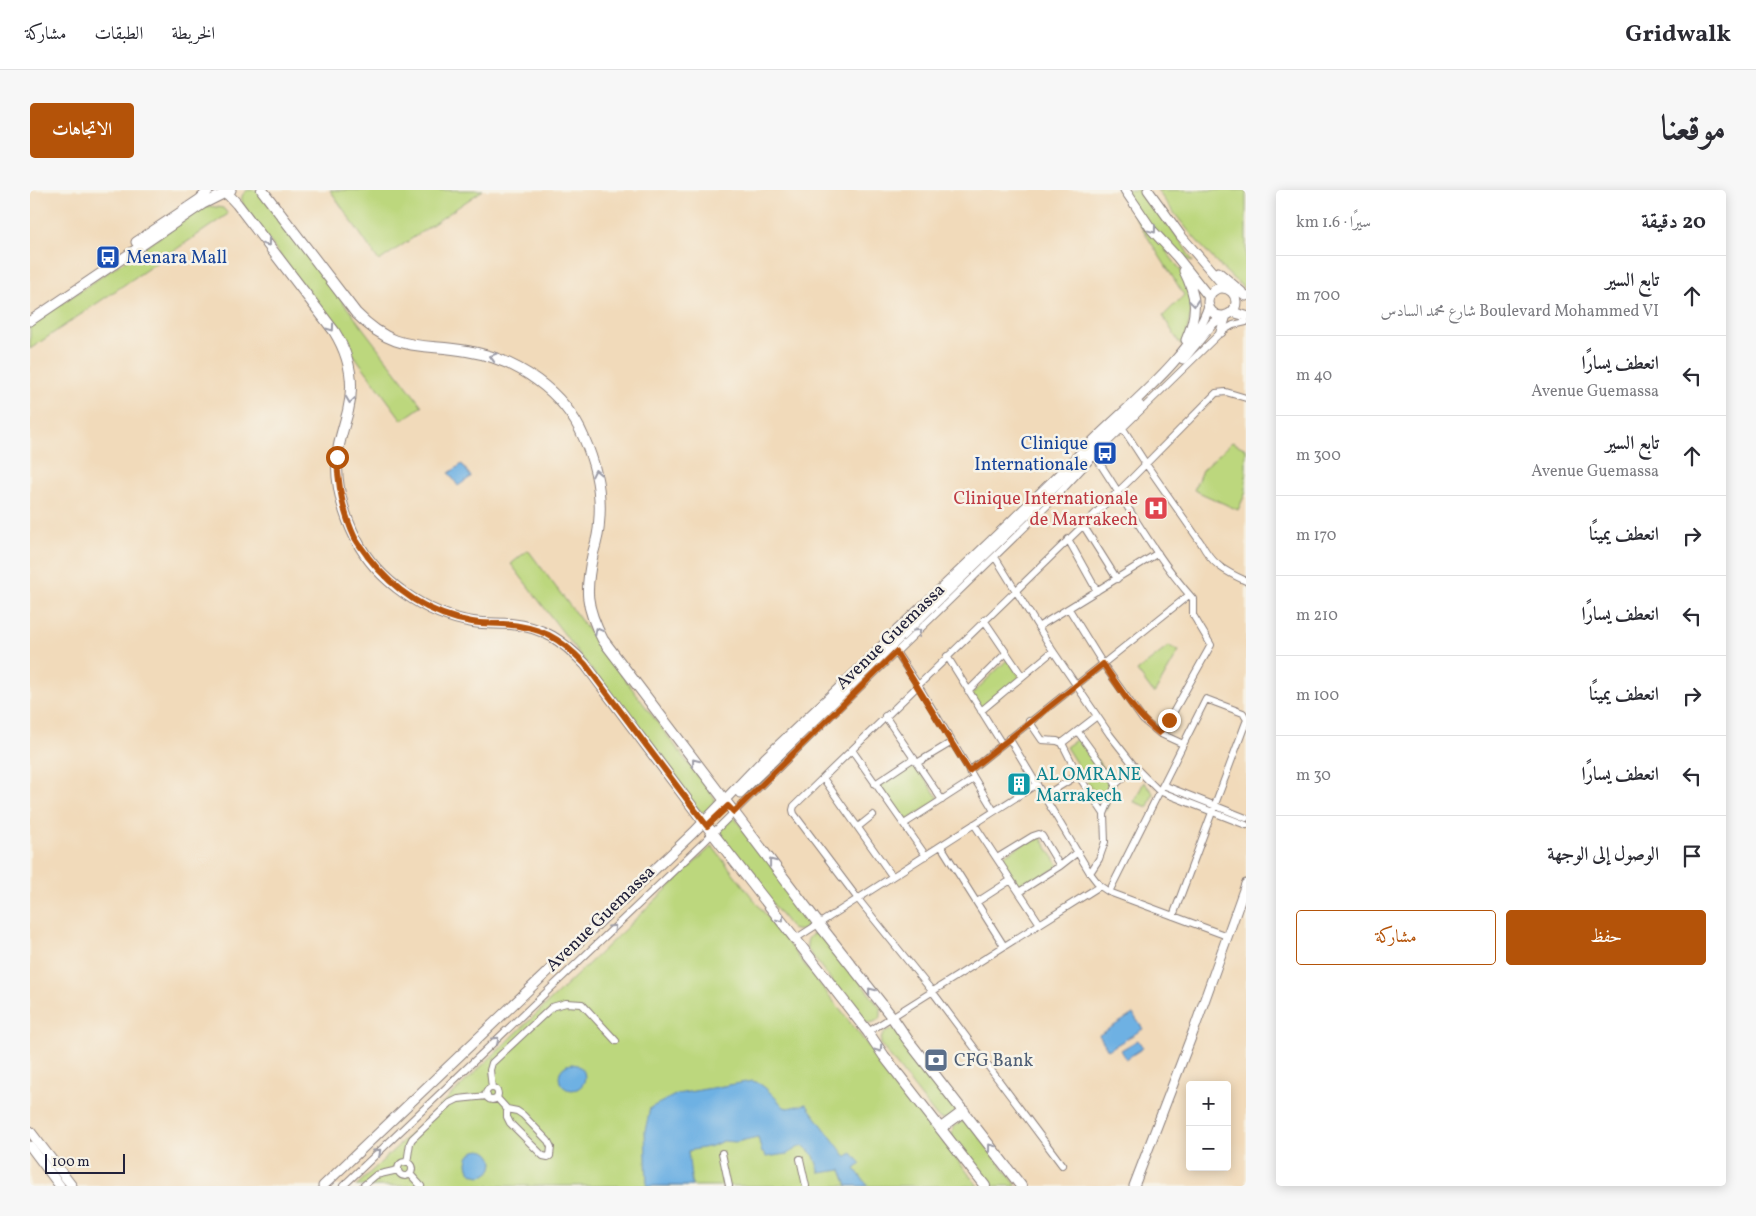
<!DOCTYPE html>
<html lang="ar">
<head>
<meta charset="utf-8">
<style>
	body { margin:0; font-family:Vollkorn,Amiri,serif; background:#f7f7f7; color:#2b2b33; direction:rtl }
	.controls { position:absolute; right:15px; bottom:15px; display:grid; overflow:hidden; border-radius:5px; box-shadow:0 2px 12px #0003 }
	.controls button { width:45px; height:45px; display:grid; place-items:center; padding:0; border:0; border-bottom:1px solid #e1e1e2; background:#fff; color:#2b2b33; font:25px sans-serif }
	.scale { position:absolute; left:15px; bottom:12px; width:80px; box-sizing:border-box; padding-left:5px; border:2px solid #22223b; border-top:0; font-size:14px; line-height:18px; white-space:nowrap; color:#22223b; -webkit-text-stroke:4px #f7f3e8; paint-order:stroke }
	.stop { position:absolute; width:15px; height:15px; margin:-11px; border:4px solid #b45309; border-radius:50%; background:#fff }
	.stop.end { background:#b45309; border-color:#fff; box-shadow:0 1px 5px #0008 }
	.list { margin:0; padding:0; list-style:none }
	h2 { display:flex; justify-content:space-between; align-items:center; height:65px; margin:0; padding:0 20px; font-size:21px }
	h2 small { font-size:16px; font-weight:400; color:#7c7c81 }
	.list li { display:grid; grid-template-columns:32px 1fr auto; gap:15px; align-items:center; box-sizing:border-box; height:80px; padding:0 20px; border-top:1px solid #e1e1e2 }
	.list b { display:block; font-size:19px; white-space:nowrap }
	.list p { margin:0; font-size:16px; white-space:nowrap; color:#7c7c81 }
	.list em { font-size:16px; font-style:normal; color:#7c7c81 }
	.actions { display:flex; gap:10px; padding:15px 20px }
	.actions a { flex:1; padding:11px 0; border:1px solid #b45309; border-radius:5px; text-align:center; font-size:18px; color:#b45309 }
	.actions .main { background:#b45309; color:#fff }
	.icon { flex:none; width:28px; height:28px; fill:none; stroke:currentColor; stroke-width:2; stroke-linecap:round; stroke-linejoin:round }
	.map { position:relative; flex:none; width:1216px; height:996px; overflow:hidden; direction:ltr; border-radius:5px }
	header { display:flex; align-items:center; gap:30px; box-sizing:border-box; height:70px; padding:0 25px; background:#fff; border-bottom:1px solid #e1e1e2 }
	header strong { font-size:24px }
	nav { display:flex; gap:28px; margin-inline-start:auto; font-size:18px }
	.intro { display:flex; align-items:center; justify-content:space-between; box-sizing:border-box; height:120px; padding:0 30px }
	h1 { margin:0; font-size:35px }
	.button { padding:12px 22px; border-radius:5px; background:#b45309; color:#fff; font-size:18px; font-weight:700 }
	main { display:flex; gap:30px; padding:0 30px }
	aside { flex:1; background:#fff; border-radius:5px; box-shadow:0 2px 12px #0003 }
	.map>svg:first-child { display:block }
	.green { fill:#bcd77d; stroke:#6f7c5c }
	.water { fill:#6eb1e3; stroke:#486a8f }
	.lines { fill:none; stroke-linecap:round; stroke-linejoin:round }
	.street-casing { stroke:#8a7e7a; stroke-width:8 }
	.secondary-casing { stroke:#8a7e7a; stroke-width:11 }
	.primary-casing { stroke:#8a7e7a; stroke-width:12 }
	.street { stroke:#fff; stroke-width:6 }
	.secondary { stroke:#fff; stroke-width:9 }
	.primary { stroke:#fff; stroke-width:10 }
	.oneway { stroke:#9c9ca7 }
	.route { stroke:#b45309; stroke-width:6 }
	.labels { text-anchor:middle; stroke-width:5; stroke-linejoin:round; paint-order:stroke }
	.transit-label { font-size:18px; fill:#164399; stroke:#f7f3e8; text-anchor:start }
	.health-label { font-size:18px; fill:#be3a42; stroke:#f7f3e8; text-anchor:end }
	.street-label { font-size:18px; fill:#22223b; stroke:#f7f3e8 }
	.culture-label { font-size:18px; fill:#0d838f; stroke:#f7f3e8; text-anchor:start }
	.service-label { font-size:18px; fill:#4e5e75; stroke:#f7f3e8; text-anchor:start }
</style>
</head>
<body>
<header>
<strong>Gridwalk</strong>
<nav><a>الخريطة</a><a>الطبقات</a><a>مشاركة</a></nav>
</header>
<div class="intro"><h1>موقعنا</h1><a class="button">الاتجاهات</a></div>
<main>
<aside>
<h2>20 دقيقة<small>سيرًا · 1.6 km</small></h2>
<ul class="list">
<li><svg class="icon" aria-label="ahead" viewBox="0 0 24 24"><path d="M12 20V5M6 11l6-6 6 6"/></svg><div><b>تابع السير</b><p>Boulevard Mohammed VI شارع محمد السادس</p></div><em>700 m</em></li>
<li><svg class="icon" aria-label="left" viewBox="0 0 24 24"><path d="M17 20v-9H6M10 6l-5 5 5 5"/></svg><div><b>انعطف يسارًا</b><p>Avenue Guemassa</p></div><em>40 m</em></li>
<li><svg class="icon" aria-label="ahead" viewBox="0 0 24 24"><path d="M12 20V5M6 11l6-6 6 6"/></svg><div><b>تابع السير</b><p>Avenue Guemassa</p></div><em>300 m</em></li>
<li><svg class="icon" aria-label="right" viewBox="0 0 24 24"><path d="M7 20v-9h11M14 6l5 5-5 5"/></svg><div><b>انعطف يمينًا</b></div><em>170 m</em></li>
<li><svg class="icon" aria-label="left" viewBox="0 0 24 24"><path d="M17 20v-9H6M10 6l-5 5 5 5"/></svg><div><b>انعطف يسارًا</b></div><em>210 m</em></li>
<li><svg class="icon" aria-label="right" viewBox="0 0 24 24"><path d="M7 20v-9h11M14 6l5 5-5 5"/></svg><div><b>انعطف يمينًا</b></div><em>100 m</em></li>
<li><svg class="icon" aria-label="left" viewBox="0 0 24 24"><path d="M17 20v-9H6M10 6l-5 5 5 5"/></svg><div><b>انعطف يسارًا</b></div><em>30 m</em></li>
<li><svg class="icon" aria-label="arrive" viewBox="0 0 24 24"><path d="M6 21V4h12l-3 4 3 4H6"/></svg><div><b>الوصول إلى الوجهة</b></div></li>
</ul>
<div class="actions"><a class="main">حفظ</a><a>مشاركة</a></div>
</aside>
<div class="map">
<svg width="1216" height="996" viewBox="0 0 1216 996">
	<rect width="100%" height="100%" fill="#f7f3e8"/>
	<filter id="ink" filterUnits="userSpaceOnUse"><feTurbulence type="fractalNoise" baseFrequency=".02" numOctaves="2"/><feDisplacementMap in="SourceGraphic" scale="10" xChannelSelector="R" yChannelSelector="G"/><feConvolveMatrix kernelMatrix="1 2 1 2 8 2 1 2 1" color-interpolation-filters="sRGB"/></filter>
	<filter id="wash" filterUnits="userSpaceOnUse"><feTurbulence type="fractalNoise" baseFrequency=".0096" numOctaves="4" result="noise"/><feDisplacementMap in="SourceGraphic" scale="20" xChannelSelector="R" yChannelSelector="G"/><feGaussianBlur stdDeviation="1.12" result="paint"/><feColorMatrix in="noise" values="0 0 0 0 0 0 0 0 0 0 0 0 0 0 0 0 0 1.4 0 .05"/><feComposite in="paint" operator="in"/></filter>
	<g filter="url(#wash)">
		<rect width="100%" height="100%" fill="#f1daba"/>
		<path class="green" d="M218,0H227L230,3L392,216L372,230L216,19C211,12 209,5 218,0Z
			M300,0H453L349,71Z
			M1088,0H1113L1152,53L1163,72L1135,60L1153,83L1163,115L1156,145L1151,156L1133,126L1154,105Z
			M1127,0H1216V100C1182,71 1153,36 1127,0Z
			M179,16L193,18L198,24L0,159V135L168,21Z
			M1202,252L1216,259V302L1208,320L1164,300L1172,280Z
			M498,360L685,609V615L673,623L665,616L481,374Z
			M1139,456L1149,461L1124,504L1107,481Z
			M978,469L991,489L952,521L942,504Z
			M1050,547L1086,595L1076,621L1036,557Z
			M882,571L909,609L875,632L848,595Z
			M1114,592L1123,603L1118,617L1104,612Z
			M704,627L779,726C781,739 773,743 762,739L688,642Z
			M1009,645L1029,676L990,700L970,668Z
			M682,656L948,996H326Z
			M788,743L794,745L851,819V826C846,833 841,834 833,831L777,759C776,750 779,744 788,743Z
			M864,839L869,842L925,915L926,921C921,929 915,931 907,927L851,855C850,846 854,841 864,839Z
			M933,931L939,933L987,996H960L922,947L923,937Z"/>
		<path class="water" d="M432,274L441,287L428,296L419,283Z
			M1103,824L1113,839L1078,860L1069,845Z
			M1108,850L1113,858L1096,869L1091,860Z
			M529 887a13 13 0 1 1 26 0a13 13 0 1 1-26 0Z
			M722,891C733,892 746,909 754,917L758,918L776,914L816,967L822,963L831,974L825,979L838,996H817L811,980L790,983L784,966L775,957L771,956L757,964L736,967L735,964L732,963L728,947L706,952L693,951L682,956L658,961L662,996H617L615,941L620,918L647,904Z
			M437 973a13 13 0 1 1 26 0a13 13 0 1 1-26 0Z"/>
	</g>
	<g filter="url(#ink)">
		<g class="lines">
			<g class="street-casing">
				<path id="street" d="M1092,237L1116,274L1171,353C1182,374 1194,381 1216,391
					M1063,263C1096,312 1124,365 1163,409V425L1181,455L1139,530L1129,543
					M1053,335L1087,389
					M1038,349L1067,401
					M965,367L1023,461L1080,545L1105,577L1129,601L1216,635
					M1039,419L1073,474L1113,530L1129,543L1153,554
					M954,430L992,486
					M1008,437L1128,363
					M866,462L888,495L964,621
					M917,466L972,554
					M938,501L976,463
					M951,521L1023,461
					M855,526L912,610
					M999,531L1012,550L1027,551L1032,553L1048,585L1074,624
					M1048,542L1086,594
					M979,548L1060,683L1070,696L1079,702L1197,746
					M1032,553L1067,526
					M822,560L896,666
					M887,573L922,552
					M939,581L1159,405
					M793,588L862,686
					M845,594L884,568
					M1133,595L1216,628
					M1014,606L1048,585
					M874,634L944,589
					M944,634L1010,734
					M828,637L843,625
					M911,656L974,756
					M967,668L1003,646L1009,644L1012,646L1030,676
					M1060,683L1069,669L1075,652L1074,624L1086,594L1105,577
					M989,702L1030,676L1048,662
					M1079,702L1176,509L1213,523L1216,528
					M947,712L981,690
					M1143,726L1216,532
					M765,749L1007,594
					M838,842L1070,696
					M462,898L460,880L462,873L522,817L536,813L552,814L586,851
					M456 904a6 6 0 1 1 12 0a6 6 0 1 1-12 0Z
					M467,908L477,919L487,921L493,925L518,951L521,957L520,966L518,967L513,966L480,933L477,927V919
					M692,963L699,996
					M770,969L776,996
					M368 979a7 7 0 1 1 14 0a7 7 0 1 1-14 0Z
					M377,973L380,953L382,949L420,913L428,909L457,906
					M1032,975L902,801L828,709L764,624L763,620L764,616L1102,288L1186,203L1196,202L1216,208
					M380,984L391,996
					M313,996L674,652L816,511L1022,311L1065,265L1191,142L1203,135L1216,132
					M333,996L346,985L368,980"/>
			</g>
			<g class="secondary-casing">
				<path id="secondary" d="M1095,0L1122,40L1147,67L1179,107
					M1118,0L1151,46L1196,98
					M106,52L170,9L179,0
					M1154,81C1167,107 1168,123 1156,150
					M1188,82L1216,106
					M1178 112a14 14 0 1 1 28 0a14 14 0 1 1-28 0Z
					M1202,122L1216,126
					M0,131L173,14L201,0
					M1191,142L1196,125
					M1153,169L1183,133L1193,126
					M710,603L1109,215
					M0,941L42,996
					M0,956L30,996
					M293,996L664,642L735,568L844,465L862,445C928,383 994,320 1058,256C1095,218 1163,166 1179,116
					M1104,996L1165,837L1216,694"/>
			</g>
			<g class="primary-casing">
				<path id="primary" d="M194,0L207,14L304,141C319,165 325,193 318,221C314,237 308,252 307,269C306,296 314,325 326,349C347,391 397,425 443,432C455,434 468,433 481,434C514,437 533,451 555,474L670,627L838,842L854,866L955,996
					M232,0L326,123C365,163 389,153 437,161C487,169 534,201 554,248C566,275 572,304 569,333C569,343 566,353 563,363C555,400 555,416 573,450L788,733L862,827L877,849L991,996
					M911,938L934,921"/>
			</g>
			<use href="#street" class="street"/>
			<use href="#secondary" class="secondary"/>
			<use href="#primary" class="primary"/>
		</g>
		<defs><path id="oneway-chevron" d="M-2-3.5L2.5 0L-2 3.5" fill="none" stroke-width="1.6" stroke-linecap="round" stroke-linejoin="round" transform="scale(1.25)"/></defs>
		<g class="oneway">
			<use href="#oneway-chevron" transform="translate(1123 40) rotate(53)"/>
			<use href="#oneway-chevron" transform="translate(237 53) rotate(53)"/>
			<use href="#oneway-chevron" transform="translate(1164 113) rotate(83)"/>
			<use href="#oneway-chevron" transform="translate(301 138) rotate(54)"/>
			<use href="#oneway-chevron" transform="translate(463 167) rotate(-163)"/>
			<use href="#oneway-chevron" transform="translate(320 210) rotate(98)"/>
			<use href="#oneway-chevron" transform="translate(566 283) rotate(-102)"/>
			<use href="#oneway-chevron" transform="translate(568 441) rotate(-118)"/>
			<use href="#oneway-chevron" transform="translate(888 442) rotate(-44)"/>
			<use href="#oneway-chevron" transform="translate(665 572) rotate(-128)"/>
			<use href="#oneway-chevron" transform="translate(742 672) rotate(-128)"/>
			<use href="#oneway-chevron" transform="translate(751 729) rotate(53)"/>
			<use href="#oneway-chevron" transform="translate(583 738) rotate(-44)"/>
			<use href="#oneway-chevron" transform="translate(841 801) rotate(-128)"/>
			<use href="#oneway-chevron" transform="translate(466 850) rotate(-44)"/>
			<use href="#oneway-chevron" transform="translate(849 859) rotate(55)"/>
			<use href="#oneway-chevron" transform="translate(961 957) rotate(-127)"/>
			<use href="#oneway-chevron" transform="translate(348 962) rotate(-44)"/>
		</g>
	</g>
	<g class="lines" filter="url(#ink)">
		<path class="route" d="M307,267C308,296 313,323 325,348C329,355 334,361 338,367C364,401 400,425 442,432C452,434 463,433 473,434C511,437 529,447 555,474L677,636L698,616L704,622L866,462L939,581L1073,474C1090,498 1105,525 1129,543L1139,530"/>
	</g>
	<defs>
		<g id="bus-square" transform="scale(1.25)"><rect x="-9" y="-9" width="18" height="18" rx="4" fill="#1a4fb4" stroke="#f7f3e8"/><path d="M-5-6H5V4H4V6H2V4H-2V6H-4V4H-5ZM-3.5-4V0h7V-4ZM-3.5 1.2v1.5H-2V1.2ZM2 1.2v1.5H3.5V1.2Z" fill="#fff"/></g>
		<g id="hospital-square" transform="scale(1.25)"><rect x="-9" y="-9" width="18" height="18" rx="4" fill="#e0444e" stroke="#f7f3e8"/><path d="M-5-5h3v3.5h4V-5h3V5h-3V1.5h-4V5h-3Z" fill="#fff"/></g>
		<g id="building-square" transform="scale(1.25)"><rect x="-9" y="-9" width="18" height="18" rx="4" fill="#0f9aa8" stroke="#f7f3e8"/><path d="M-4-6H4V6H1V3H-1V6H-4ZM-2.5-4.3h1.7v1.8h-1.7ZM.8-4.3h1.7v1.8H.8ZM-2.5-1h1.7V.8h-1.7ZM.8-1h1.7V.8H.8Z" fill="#fff"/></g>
		<g id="bank-square" transform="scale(1.25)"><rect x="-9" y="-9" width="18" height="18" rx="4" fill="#5c6f8a" stroke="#f7f3e8"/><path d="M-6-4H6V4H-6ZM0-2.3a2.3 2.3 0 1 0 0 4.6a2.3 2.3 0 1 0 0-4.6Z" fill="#fff"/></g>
	</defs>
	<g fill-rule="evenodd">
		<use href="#bus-square" x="78" y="67"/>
		<use href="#bus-square" x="1075" y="263"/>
		<use href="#hospital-square" x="1126" y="318"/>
		<use href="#building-square" x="989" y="594"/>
		<use href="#bank-square" x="906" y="870"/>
	</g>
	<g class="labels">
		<g class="transit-label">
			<text x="96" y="73">Menara Mall</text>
			<text x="1058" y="259" text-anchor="end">Clinique<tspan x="1058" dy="21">Internationale</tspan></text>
		</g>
		<g class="health-label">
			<text x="1108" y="314">Clinique Internationale<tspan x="1108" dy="21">de Marrakech</tspan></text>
		</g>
		<g class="street-label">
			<text transform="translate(860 446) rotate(-44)" y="6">Avenue Guemassa</text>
			<text transform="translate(570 728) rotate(-44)" y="6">Avenue Guemassa</text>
		</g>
		<g class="culture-label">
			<text x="1006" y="590">AL OMRANE<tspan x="1006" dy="21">Marrakech</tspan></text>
		</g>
		<g class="service-label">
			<text x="924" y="876">CFG Bank</text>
		</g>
	</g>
</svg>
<div class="controls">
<button>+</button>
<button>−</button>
</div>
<div class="scale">100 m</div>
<div class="stop" style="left:307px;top:267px"></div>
<div class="stop end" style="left:1139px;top:530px"></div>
</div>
</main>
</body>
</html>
